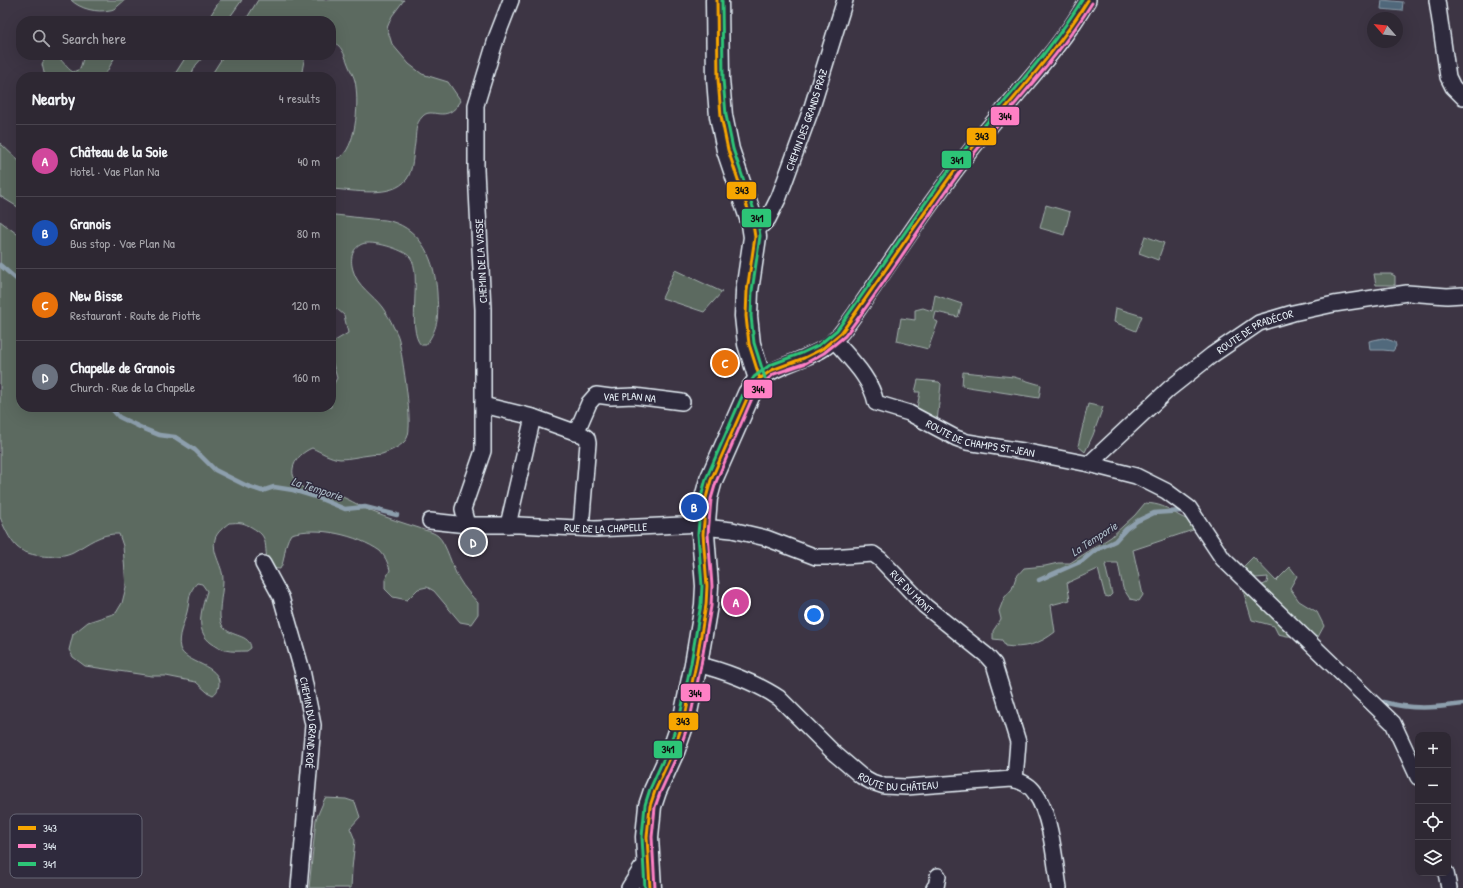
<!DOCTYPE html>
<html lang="en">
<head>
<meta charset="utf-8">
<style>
	body { margin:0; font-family:"Patrick Hand",sans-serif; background:#3a343f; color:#f1f3f6 }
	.controls { position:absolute; right:12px; bottom:12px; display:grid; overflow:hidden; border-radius:8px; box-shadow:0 4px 16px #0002 }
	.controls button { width:36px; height:36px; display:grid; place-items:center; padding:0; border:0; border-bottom:1px solid #49444e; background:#2e2833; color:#f1f3f6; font:20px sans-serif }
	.compass { position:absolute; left:1367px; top:12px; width:36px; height:36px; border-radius:50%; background:#2e2833; box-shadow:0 4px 16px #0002; rotate:298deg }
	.you { position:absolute; left:814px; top:615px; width:14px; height:14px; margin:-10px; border:3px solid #fff; border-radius:50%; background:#1a73e8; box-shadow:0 0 0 6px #1a73e833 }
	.badge { display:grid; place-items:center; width:26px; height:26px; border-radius:50%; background:#ff9aa2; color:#fff; font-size:13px; font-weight:700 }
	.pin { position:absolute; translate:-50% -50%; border:2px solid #fff; box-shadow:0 1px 4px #0006 }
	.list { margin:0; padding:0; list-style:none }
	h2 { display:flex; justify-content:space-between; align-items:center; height:52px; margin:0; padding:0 16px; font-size:17px }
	h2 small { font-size:13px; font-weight:400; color:#a7a6ac }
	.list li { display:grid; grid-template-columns:26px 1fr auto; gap:12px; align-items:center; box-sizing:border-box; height:72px; padding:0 16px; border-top:1px solid #49444e }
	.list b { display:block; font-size:15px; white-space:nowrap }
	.list p { margin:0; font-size:13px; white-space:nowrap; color:#a7a6ac }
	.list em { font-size:13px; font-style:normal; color:#a7a6ac }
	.icon { flex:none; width:22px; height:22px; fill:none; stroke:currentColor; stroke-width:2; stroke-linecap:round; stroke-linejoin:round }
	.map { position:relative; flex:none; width:1463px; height:888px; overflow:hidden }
	.search { position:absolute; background:#2e2833; box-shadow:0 4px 16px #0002; left:16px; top:16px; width:320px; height:44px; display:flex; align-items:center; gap:10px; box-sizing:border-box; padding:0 14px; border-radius:16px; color:#a7a6ac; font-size:15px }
	.panel { position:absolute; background:#2e2833; box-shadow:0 4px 16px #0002; left:16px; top:72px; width:320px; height:340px; border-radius:16px }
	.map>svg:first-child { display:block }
	.green { fill:#5c6a60; stroke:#a2aeac }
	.water { fill:#51697b; stroke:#8d9fad }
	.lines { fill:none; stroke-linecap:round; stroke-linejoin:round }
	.stream { stroke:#8d9fad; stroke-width:4.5 }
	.street-casing { stroke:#e8f1f8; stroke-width:18 }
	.secondary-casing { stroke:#e8f1f8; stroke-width:25 }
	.street { stroke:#2f2a3d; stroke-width:15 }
	.secondary { stroke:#2f2a3d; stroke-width:22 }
	.bus-1-casing { stroke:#2f2a3d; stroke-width:6 }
	.bus-2-casing { stroke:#2f2a3d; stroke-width:6 }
	.bus-3-casing { stroke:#2f2a3d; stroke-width:6 }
	.bus-1 { stroke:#f7a600; stroke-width:3 }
	.bus-2 { stroke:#ff80c5; stroke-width:3 }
	.bus-3 { stroke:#2dc577; stroke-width:3 }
	.labels { text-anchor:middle; stroke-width:3; stroke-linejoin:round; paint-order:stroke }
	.street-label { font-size:11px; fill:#e8f1f8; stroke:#2f2a3d }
	.water-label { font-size:12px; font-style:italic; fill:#acbbc6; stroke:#2f2a3d }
	.key { fill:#2f2a3d; stroke:#666675; stroke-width:1 }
	.key-label { font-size:11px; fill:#e8f1f8 }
	.line-badge { stroke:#2f2a3d; stroke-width:1.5 }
	.pale-badge-label { font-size:11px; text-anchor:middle; font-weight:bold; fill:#111 }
</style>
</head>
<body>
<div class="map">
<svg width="1463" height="888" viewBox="0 0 1463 888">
	<rect width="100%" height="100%" fill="#3d3544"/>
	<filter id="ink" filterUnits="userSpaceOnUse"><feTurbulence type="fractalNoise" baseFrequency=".025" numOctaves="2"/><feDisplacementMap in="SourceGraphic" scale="8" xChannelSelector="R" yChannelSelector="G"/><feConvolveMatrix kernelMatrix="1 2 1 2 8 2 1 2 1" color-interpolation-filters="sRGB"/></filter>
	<g filter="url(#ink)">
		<path class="green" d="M71,0H125C121,3 115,10 110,10C97,13 80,9 71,0Z
			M220,0H242L227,21H207Z
			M258,0H404L392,16L387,28L392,44L409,64L422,74L448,82L461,101C445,126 432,105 422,117C415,124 416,134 415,143C413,154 413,170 407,179C392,199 353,190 331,189V160C334,159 340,158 342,156C357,142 359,100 355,81C354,76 350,70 348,64C344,54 342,45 331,41V21H245Z
			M55,55C63,60 66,68 73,72L80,69L84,55H116L104,77H45L42,64L46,56Z
			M187,55H205L196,65L190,77H173Z
			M224,55H305L301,77H210Z
			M0,143L21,163V209L0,196Z
			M1046,205L1070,212L1064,235L1040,228Z
			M335,215C347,216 359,218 372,219C377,220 384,219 390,221C423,230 435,262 437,293C438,315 440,325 426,345H421C406,330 423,272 410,257C403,249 372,240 362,244C351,249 350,260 353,270C357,286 373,295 382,307C386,313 391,320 393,326C395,330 398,335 399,340C402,357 414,426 407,438C403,446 390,451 382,454C378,455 374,454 370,455C360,456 350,459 340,459C330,458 321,452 312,448C295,455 284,474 302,487C311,494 322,490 332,493C346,497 359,506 373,512C387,518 403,523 419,528C425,531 432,531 438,536C447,544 452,568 459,579C464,588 472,596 478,603V614L471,624L460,622L434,591L427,587L418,589L407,600L393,597L385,589V580L390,570C388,563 385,556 380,551C357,535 318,526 291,534C283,546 286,559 280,569C259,569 271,544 261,534C257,530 247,524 242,523C238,522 233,523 229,523C224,527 217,532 215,539C211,554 224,567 223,581C223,594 216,616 223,627C231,637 250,634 251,648L247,651C240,651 232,652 225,650C222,650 219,648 216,646C193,634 201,611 207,591L202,584L197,583C188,592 190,600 187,612C184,624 177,636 180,648C185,664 221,664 219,685C218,690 217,692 213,695L207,692L196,682L166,676H152L85,666L73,657L69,650L73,634L88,622L116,613L122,603L126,587L123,546L119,534C100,533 88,544 73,552C59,559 29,558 17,547C9,539 4,527 0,517V221L21,237V407H331V389L337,378L331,357L333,342L348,333L344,315L331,304V216Z
			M1145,236L1164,243L1158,260L1139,253Z
			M675,270L722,292L704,312L662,298Z
			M1374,274H1391L1395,276V285H1376Z
			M935,295L962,304L958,317L936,312L934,320L938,322L928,349L897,341L901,318L915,320V310L923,308L932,311Z
			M1116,308L1142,316L1136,331L1114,322Z
			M963,372L1014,377L1041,385L1039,398L962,386Z
			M918,380L939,382L941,384L937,422L916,412L920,392H915Z
			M1088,404L1103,407L1093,435L1085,452L1078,446Z
			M1145,503C1160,504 1166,507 1178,515C1187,520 1189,519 1196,529L1133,550L1143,595L1139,601L1130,599L1123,588L1118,563H1108L1105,565L1112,594L1109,597L1105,596L1098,569L1067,583L1070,600L1051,605L1055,632C1040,644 1024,649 1005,646L1002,640L993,639V631L1001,619L999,611L1004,598L1012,589L1016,577L1024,568L1045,566L1058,563H1070L1111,537L1135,515Z
			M1253,557L1276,581L1290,567L1297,576L1290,588L1299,601L1317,612L1324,626L1318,637L1287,636L1278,634L1274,626L1252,620L1241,584L1260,586L1267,583L1268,577L1256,578L1243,567Z
			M325,798L346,799L355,802L360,817L350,828L355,840L352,869L351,888H309L316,819Z"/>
		<path class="water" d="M1382,0L1403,2L1402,11L1381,9Z
			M1383,338L1395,342L1396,346L1393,351L1383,350H1370L1369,341Z"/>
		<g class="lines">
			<path class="stream" d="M0,265L21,283
				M110,407L119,417L142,428L159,435L175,437L195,450L215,470L247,486L262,491L274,487L293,490L316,497L345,509L365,507L397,515
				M1039,580L1082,561L1094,551L1115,541L1126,529L1137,521L1154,513L1182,511
				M1383,702C1413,710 1433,708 1463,704"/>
			<g class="street-casing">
				<g id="street">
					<path d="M1437,0L1448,77L1453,87L1463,97"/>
					<path id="s1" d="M754,231L760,227L768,219L779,197L812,107L845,0"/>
					<path id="s2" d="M834,340C850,359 871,378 876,403L909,413L956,438L967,442L1023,451L1089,464L1136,476L1166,491L1189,508L1223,559L1393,723L1418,777"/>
					<path d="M760,379C778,365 801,361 821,350C836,342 846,327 855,314C895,256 934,196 978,141C1015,94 1058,52 1088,0"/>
					<path d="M483,405L533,417L583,435L587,438L588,443L581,528"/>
					<path id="s3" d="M576,433L589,403L596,395L611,397L634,396L682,402"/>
					<path id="s4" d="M1089,464L1169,389L1212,355L1259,323L1293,313L1334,304L1407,293L1447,296L1463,295"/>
					<path id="s5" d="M430,521L467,525H519L595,529L703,524"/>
					<path d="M467,525L463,509L483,451V309L476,170V105L497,36L511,0"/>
					<path d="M508,525L533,417"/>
					<path id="s6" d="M703,527L732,530L766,538L816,557H830L873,554L880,559L925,606L986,655L994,664L1018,742L1015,780"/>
					<path id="s7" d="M263,564L281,597L302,670L313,725L299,888"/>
					<path id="s8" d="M696,664C722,670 757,683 779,698L834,753L861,776L872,782L884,786L906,787L1012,779C1021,781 1030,785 1035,793C1051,814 1055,862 1059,888"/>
					<path d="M1446,873L1449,888"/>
					<path d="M629,888L641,869L648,865"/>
					<path d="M934,888L936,887L938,876"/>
				</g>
			</g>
			<g class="secondary-casing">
				<path id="secondary" d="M650,888L647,837L650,806L655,791L674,749L685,717L696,664L706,605L707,586L703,534L706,498L711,480L749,394L760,379L749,344L746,316L747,291L755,237L753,224L728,150L721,116L718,79L717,0"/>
			</g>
			<use href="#street" class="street"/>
			<use href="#secondary" class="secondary"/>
			<g class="bus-1-casing">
				<path id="bus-1" d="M717,0L718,79L721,116L728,150L753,224L755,237L747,291L746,316L749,344L760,379
					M650,888L647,837L650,806L655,791L674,749L685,717L696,664L706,605L707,586L703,534L706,498L711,480L749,394L758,380L772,370L804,358L822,349L841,333C882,277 919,218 961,162C1003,108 1052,59 1088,0"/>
			</g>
			<g class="bus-2-casing">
				<path id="bus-2" d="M655,888L652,837L655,807L660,793L679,751L690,719L701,665L711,606L712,586L708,534L711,499L716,482L753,396L762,384L774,374L806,363L824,353L845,336C887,281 923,221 965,165C1007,110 1056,61 1092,3"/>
			</g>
			<g class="bus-3-casing">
				<path id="bus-3" d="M722,0L723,79L726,115L733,149L758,222L760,236L752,291L751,316L754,343L765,378
					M645,888L642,837L645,805L650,789L669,747L680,716L691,663L701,604L702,586L698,534L701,497L706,479L744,392L754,377L770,365L802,353L819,345L837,330C879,273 916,213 958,158C999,105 1047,57 1082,0"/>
			</g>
			<use href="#bus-1" class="bus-1"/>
			<use href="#bus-2" class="bus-2"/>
			<use href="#bus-3" class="bus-3"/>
		</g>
	</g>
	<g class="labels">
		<g class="street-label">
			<text dy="4" stroke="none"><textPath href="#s1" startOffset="125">CHEMIN DES GRANDS PRAZ</textPath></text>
			<text transform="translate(481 261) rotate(-93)" y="4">CHEMIN DE LA VASSE</text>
			<text dy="4" stroke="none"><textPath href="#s4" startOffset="214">ROUTE DE PRADÉCOR</textPath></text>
			<text dy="4" stroke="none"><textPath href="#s3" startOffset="77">VAE PLAN NA</textPath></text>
			<text dy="4" stroke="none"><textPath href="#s2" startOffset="188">ROUTE DE CHAMPS ST-JEAN</textPath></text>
			<text dy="4" stroke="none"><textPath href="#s5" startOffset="176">RUE DE LA CHAPELLE</textPath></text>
			<text dy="4" stroke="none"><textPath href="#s6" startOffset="229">RUE DU MONT</textPath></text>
			<text dy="4" stroke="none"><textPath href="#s7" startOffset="167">CHEMIN DU GRAND ROÉ</textPath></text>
			<text dy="4" stroke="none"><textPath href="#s8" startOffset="242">ROUTE DU CHÂTEAU</textPath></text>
		</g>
		<g class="water-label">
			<text transform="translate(317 489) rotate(18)" y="4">La Temporie</text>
			<text transform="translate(1094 539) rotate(-33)" y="4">La Temporie</text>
		</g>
	</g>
	<rect x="10" y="814" width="132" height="64" rx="6" class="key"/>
	<rect x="18" y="826" width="18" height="4" fill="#f7a600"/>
	<rect x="18" y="844" width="18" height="4" fill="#ff80c5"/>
	<rect x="18" y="862" width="18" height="4" fill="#2dc577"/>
	<g class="key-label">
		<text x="43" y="832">343</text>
		<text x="43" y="850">344</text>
		<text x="43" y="868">341</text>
	</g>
	<g class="line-badge">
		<rect x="990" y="106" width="30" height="20" rx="4" fill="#ff80c5"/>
		<rect x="966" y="127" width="31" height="19" rx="4" fill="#f7a600"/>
		<rect x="941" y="150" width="31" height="19" rx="4" fill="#2dc577"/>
		<rect x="726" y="181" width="31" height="19" rx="4" fill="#f7a600"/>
		<rect x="741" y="208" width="31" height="20" rx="4" fill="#2dc577"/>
		<rect x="743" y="379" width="30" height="20" rx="4" fill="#ff80c5"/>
		<rect x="680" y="683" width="31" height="19" rx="4" fill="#ff80c5"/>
		<rect x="668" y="712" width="31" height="19" rx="4" fill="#f7a600"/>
		<rect x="653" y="740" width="30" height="19" rx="4" fill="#2dc577"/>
	</g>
	<g class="pale-badge-label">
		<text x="1005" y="120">344</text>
		<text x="982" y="140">343</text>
		<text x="957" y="164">341</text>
		<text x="742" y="194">343</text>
		<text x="757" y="222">341</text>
		<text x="758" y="393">344</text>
		<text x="695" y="697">344</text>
		<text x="683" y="725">343</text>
		<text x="668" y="753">341</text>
	</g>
</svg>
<div class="controls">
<button>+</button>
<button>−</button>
<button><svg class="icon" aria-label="locate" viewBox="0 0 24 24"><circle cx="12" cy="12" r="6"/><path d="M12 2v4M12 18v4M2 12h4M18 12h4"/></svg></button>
<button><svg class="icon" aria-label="layers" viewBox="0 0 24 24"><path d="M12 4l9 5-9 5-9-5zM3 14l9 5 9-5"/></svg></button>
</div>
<svg class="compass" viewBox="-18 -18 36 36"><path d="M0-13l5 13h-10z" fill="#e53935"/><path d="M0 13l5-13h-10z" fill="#a7a6ac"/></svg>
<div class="you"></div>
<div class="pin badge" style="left:736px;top:602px;background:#d1479c">A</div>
<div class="pin badge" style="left:694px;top:507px;background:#1a4fb4">B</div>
<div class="pin badge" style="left:725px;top:363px;background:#e8710a">C</div>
<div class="pin badge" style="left:473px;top:542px;background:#6b7280">D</div>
<div class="search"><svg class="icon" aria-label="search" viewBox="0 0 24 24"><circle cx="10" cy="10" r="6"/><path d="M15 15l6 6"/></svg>Search here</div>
<section class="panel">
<h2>Nearby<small>4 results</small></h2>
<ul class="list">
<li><span class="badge" style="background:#d1479c">A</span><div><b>Château de la Soie</b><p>Hotel · Vae Plan Na</p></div><em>40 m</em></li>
<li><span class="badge" style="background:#1a4fb4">B</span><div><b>Granois</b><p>Bus stop · Vae Plan Na</p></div><em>80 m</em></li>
<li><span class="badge" style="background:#e8710a">C</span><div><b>New Bisse</b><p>Restaurant · Route de Piotte</p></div><em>120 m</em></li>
<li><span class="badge" style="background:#6b7280">D</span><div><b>Chapelle de Granois</b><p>Church · Rue de la Chapelle</p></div><em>160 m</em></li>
</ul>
</section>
</div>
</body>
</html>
